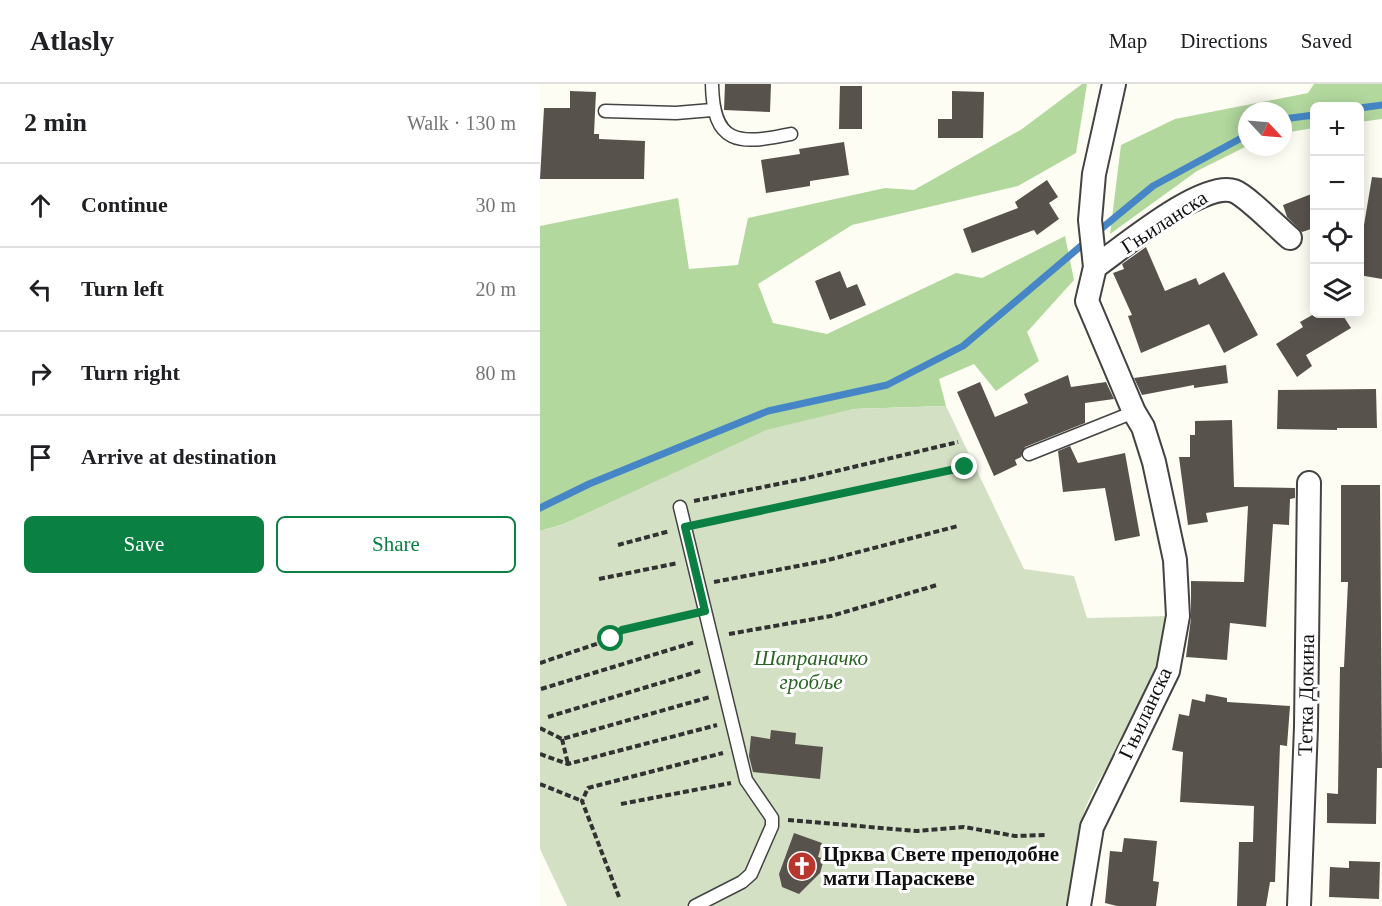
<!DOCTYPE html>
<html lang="en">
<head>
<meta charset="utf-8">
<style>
	body { margin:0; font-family:Georgia,serif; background:#f2f2f2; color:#202124 }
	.controls { position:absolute; right:18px; top:18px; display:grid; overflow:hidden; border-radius:9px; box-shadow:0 3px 15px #0003 }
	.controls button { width:54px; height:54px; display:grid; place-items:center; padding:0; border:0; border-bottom:2px solid #e0e0e0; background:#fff; color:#202124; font:30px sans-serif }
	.compass { position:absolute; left:698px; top:18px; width:54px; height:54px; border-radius:50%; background:#fff; box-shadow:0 3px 15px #0003; rotate:116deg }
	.stop { position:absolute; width:18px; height:18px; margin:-14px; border:4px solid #0b8043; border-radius:50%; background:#fff }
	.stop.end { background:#0b8043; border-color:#fff; box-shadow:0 2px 6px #0008 }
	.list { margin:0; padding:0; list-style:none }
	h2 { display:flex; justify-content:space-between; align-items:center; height:78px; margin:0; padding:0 24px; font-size:26px }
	h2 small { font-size:20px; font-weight:400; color:#757577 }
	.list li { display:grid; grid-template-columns:39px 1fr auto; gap:18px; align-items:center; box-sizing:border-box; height:84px; padding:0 24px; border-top:2px solid #e0e0e0 }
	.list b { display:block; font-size:22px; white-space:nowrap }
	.list em { font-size:20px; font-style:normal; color:#757577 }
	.actions { display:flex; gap:12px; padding:18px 24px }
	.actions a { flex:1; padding:14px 0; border:2px solid #0b8043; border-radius:9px; text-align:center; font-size:21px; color:#0b8043 }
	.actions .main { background:#0b8043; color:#fff }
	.icon { flex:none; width:33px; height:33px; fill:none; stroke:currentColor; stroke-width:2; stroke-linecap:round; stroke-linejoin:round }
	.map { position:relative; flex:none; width:842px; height:822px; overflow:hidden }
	header { display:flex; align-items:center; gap:36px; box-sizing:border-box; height:84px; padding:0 30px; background:#fff; border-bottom:2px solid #e0e0e0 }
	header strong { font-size:28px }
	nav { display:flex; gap:33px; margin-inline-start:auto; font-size:21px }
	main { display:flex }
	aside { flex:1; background:#fff }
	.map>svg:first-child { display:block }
	.forest { fill:#b2d89e }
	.cemetery { fill:#d4e0c4 }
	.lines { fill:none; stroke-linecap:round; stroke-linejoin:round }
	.stream { stroke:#4686c6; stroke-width:7 }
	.building { fill:#58524d }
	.lane-casing { stroke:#434343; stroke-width:15 }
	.street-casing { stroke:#434343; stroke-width:26 }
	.path { stroke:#323232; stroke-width:4; stroke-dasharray:6 3; stroke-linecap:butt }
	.lane { stroke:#fff; stroke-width:12 }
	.street { stroke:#fff; stroke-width:22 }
	.route { stroke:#0b8043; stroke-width:8 }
	.labels { text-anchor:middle; stroke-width:6; stroke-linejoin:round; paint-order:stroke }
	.street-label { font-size:21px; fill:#101010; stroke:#fff }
	.park-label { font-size:21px; font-style:italic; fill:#2a6523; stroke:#fff }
	.poi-label { font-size:21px; font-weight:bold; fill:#101010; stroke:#fff; text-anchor:start }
</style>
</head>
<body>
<header>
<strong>Atlasly</strong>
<nav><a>Map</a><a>Directions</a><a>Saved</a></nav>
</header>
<main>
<aside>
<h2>2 min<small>Walk · 130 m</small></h2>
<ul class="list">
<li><svg class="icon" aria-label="ahead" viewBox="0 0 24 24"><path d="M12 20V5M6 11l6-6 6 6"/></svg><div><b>Continue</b></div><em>30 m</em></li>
<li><svg class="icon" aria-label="left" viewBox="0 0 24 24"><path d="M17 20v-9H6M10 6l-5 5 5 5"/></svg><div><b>Turn left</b></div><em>20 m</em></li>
<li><svg class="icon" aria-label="right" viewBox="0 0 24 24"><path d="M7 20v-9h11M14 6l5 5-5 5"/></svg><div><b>Turn right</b></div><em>80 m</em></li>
<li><svg class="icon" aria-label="arrive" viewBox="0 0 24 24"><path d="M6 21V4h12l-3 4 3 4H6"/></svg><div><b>Arrive at destination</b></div></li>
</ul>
<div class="actions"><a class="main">Save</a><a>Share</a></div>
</aside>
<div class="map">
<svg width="842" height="822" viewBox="0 0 842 822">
	<rect width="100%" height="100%" fill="#fefdf3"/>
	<path class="forest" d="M542,0H547L536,69L478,102L312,141L218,200L233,239L287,250L416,189L442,194L525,152L534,196L487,248L499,277L456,307L434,280L399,295L406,322L313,325L128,392L24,440L0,447V142L138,114L149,185L198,181L208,134L345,104L374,106L482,45Z
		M774,0H842V35L820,38V22H774V44L743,49V27H707V62L657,87L570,150L581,61L635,35L768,9Z"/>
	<path class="cemetery" d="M406,322L484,485L534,492L547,534L628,532C630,603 576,657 548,718C535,747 534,791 530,822H27L0,765V447L24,440L226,346L313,325Z"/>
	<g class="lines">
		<path class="stream" d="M820,24L842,21
			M743,35L774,31
			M556,149L613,102L707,51
			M0,424L49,400L228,327L347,301L423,262L548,156"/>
	</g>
	<path class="building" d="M185,0H231L230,28L184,26Z
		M300,2H322V45H299Z
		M30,7L56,8L54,50H59V55L105,57L104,95H0L4,24H30Z
		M412,7L444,8L443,54H398V35H412Z
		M304,58L309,91L270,97V102L226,109L221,76L260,70L259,65Z
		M832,93L842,94V195L819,191V140L824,141Z
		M507,96L518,113L509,119L519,135L497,151L494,146L432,169L423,145L478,124L475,118Z
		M774,109V144L762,148L747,133L743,121Z
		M606,163L625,207L656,194L659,201L684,188L718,251L684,269L669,240L601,269L588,232L592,231L573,189L584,185L582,180Z
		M300,187L307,204L317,200L326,221L290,236L275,197Z
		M774,230H802L811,244L766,271L772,282L757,293L736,260L763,243L760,238Z
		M686,281L688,299L654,304V301L602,311L594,294Z
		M528,291L531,303L566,298L574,315L545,319V339L485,363L481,373L475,376L477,381L454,392L417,308L440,298L455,333L488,319L484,310Z
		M836,305L837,344H797V346L737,345L738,306Z
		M692,336L694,403L755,404V414L750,415L749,441L733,440L726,543L690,539L687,576L646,573L651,534V497L704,498L708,422L666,429L668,438L648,441L639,373H650V351H655V337Z
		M530,362L538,379L585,369L600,452L575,457L565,404L523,408L518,367Z
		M801,401H840L842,684H837L836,740L787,739V709L798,710L800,583H804L808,498H801Z
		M666,610L687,614V618L750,622L747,662L740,661L735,798H730L726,822H697L699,758H713L714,722L640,718L643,668L632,666L639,630L649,632L652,615L665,618Z
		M231,646L256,649L255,660L283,663L280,695L213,688L209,672L211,652L230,655Z
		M254,749L282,759L278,773L284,775L280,789L259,810L242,803L239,790Z
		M584,754L617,757L613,797L619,798L616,822H577L565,819L570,767L582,768Z
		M809,777L840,778L839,815L789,813L790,783L809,784Z"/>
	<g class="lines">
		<g class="lane-casing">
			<path id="lane" d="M172,0C173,61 198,61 251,50
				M65,27L136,29L172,26
				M489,370L594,328
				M140,423L206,696L232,734V742L211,790L202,798L155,822"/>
		</g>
		<g class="street-casing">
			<path id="street" d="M555,183C582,164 663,96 694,107C707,112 737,143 750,154
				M539,822L552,743L628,587L638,532L635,476L614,378L603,343L594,328L547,217L555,183L550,136L554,90L574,0
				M759,822L766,643L769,399"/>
		</g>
		<path class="path" d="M154,417L263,395L418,358
			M160,440L425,383
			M78,461L130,447
			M59,495L138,479
			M174,498L284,477L418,442
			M189,550L291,532L397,501
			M0,579L71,555L82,546L150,531
			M1,605L155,558
			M8,633L163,586
			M0,644L22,655L170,613
			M22,655L28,680
			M0,670L28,680L177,641
			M0,700L42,717
			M81,720L191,699
			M248,736L377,747L424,743L475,752L507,751
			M79,813L42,717L48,704L183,669"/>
		<use href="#lane" class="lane"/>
		<use href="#street" class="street"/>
	</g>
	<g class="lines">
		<path class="route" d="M71,555L82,546L165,527L145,443L425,383"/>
	</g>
	<defs>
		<g id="church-disc" transform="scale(1.5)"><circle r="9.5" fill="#b9362f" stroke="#fff"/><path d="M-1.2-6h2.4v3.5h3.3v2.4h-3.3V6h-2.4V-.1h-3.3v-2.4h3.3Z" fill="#fff"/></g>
	</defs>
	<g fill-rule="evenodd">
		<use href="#church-disc" x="262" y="782"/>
	</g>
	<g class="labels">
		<g class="street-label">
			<text transform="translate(624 138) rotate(-33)" y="7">Гњиланска</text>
			<text transform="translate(766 611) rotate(-89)" y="7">Тетка Докина</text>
			<text transform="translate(605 629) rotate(-65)" y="7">Гњиланска</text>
		</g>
		<g class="park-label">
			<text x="271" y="581">Шапраначко<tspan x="271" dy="24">гробље</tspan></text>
		</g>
		<g class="poi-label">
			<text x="283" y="777">Црква Свете преподобне<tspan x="283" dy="24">мати Параскеве</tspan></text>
		</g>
	</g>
</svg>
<div class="controls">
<button>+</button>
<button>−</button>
<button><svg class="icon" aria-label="locate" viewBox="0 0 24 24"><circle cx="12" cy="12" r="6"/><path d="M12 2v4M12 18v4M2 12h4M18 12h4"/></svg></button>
<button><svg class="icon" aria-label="layers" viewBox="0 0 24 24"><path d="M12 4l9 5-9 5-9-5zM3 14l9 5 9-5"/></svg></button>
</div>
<svg class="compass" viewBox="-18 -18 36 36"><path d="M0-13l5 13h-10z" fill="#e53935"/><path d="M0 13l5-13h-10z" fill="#757577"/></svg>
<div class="stop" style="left:71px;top:555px"></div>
<div class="stop end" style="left:425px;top:383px"></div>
</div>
</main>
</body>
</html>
